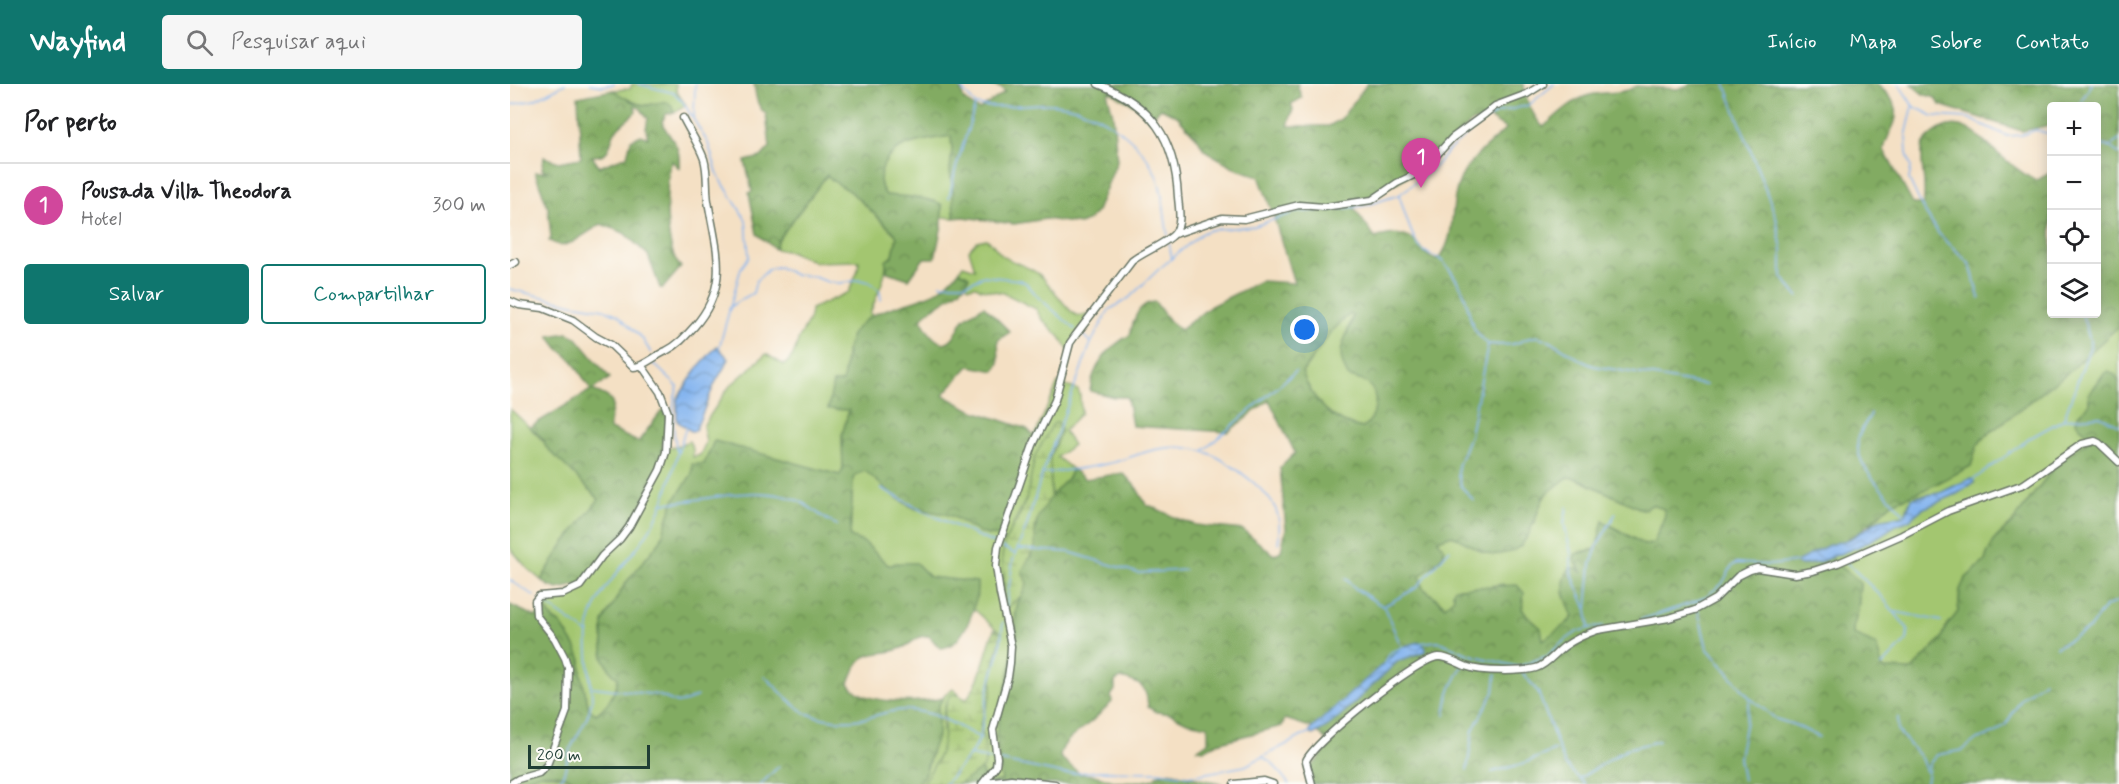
<!DOCTYPE html>
<html lang="pt">
<head>
<meta charset="utf-8">
<style>
	body { margin:0; font-family:Mynerve,sans-serif; background:#f6f6f6; color:#202124 }
	.controls { position:absolute; right:18px; top:18px; display:grid; overflow:hidden; border-radius:6px; box-shadow:0 3px 15px #0003 }
	.controls button { width:54px; height:54px; display:grid; place-items:center; padding:0; border:0; border-bottom:2px solid #e0e0e0; background:#fff; color:#202124; font:30px sans-serif }
	.scale { position:absolute; left:18px; bottom:15px; width:122px; box-sizing:border-box; padding-left:6px; border:3px solid #1f3d34; border-top:0; font-size:16px; line-height:21px; white-space:nowrap; color:#1f3d34; -webkit-text-stroke:4px #fdfcf7; paint-order:stroke }
	.you { position:absolute; left:795px; top:246px; width:21px; height:21px; margin:-15px; border:4px solid #fff; border-radius:50%; background:#1a73e8; box-shadow:0 0 0 9px #1a73e833 }
	.badge { display:grid; place-items:center; width:39px; height:39px; border-radius:50%; background:#0f766e; color:#fff; font-size:20px; font-weight:700 }
	.pin { position:absolute; translate:-50% -50px; filter:drop-shadow(0 2px 3px #0008) }
	.pin::after { content:''; position:absolute; top:32px; width:21px; height:18px; background:inherit; clip-path:polygon(0 0,100% 0,50% 100%) }
	.list { margin:0; padding:0; list-style:none }
	h2 { display:flex; justify-content:space-between; align-items:center; height:78px; margin:0; padding:0 24px; font-size:26px }
	h2 small { font-size:20px; font-weight:400; color:#757577 }
	.list li { display:grid; grid-template-columns:39px 1fr auto; gap:18px; align-items:center; box-sizing:border-box; height:84px; padding:0 24px; border-top:2px solid #e0e0e0 }
	.list b { display:block; font-size:22px; white-space:nowrap }
	.list p { margin:0; font-size:20px; white-space:nowrap; color:#757577 }
	.list em { font-size:20px; font-style:normal; color:#757577 }
	.actions { display:flex; gap:12px; padding:18px 24px }
	.actions a { flex:1; padding:14px 0; border:2px solid #0f766e; border-radius:6px; text-align:center; font-size:21px; color:#0f766e }
	.actions .main { background:#0f766e; color:#fff }
	.icon { flex:none; width:33px; height:33px; fill:none; stroke:currentColor; stroke-width:2; stroke-linecap:round; stroke-linejoin:round }
	.map { position:relative; flex:none; width:1609px; height:700px; overflow:hidden }
	header { display:flex; align-items:center; gap:36px; box-sizing:border-box; height:84px; padding:0 30px; background:#0f766e; color:#fff }
	header strong { font-size:28px }
	nav { display:flex; gap:33px; margin-inline-start:auto; font-size:21px }
	.search { width:420px; height:54px; background:#f6f6f6; display:flex; align-items:center; gap:15px; box-sizing:border-box; padding:0 21px; border-radius:6px; color:#757577; font-size:22px }
	main { display:flex }
	aside { flex:1; background:#fff }
	.map>svg:first-child { display:block }
	.grass { fill:#a3c66f; stroke:#618252; stroke-width:1.5 }
	.forest { fill:url(#forest-crowns); stroke:#50744b; stroke-width:1.5; fill-rule:evenodd }
	.wetland { fill:url(#wetland-marsh); stroke:#618252; stroke-width:1.5 }
	.water { fill:url(#water-waves); stroke:#517892; stroke-width:1.5 }
	.lines { fill:none; stroke-linecap:round; stroke-linejoin:round }
	.stream { stroke:#83b4ef; stroke-width:1.5 }
	.minor-casing { stroke:#6a7666; stroke-width:9 }
	.minor { stroke:#fff; stroke-width:6 }
</style>
</head>
<body>
<header>
<strong>Wayfind</strong>
<div class="search"><svg class="icon" aria-label="search" viewBox="0 0 24 24"><circle cx="10" cy="10" r="6"/><path d="M15 15l6 6"/></svg>Pesquisar aqui</div>
<nav><a>Início</a><a>Mapa</a><a>Sobre</a><a>Contato</a></nav>
</header>
<main>
<aside>
<h2>Por perto<small></small></h2>
<ul class="list">
<li><span class="badge" style="background:#d1479c">1</span><div><b>Pousada Villa Theodora</b><p>Hotel</p></div><em>300 m</em></li>
</ul>
<div class="actions"><a class="main">Salvar</a><a>Compartilhar</a></div>
</aside>
<div class="map">
<svg width="1609" height="700" viewBox="0 0 1609 700">
	<defs>
		<pattern id="forest-crowns" width="20" height="18" patternUnits="userSpaceOnUse" patternTransform="scale(1.5)"><rect width="20" height="18" fill="#82ab62"/><path d="M2 6a3 3 0 1 1 6 0M12 15a3 3 0 1 1 6 0" fill="none" stroke="#6a8c52"/></pattern>
		<pattern id="wetland-marsh" width="20" height="14" patternUnits="userSpaceOnUse" patternTransform="scale(1.5)"><rect width="20" height="14" fill="#a3c66f"/><path d="M1 5h8M5 5V1M11 12h8M15 12V8" fill="none" stroke="#84a25c"/></pattern>
		<pattern id="water-waves" width="16" height="10" patternUnits="userSpaceOnUse" patternTransform="scale(1.5)"><rect width="16" height="10" fill="#83b4ef"/><path d="M0 5q4-4 8 0t8 0" fill="none" stroke="#6b94c2"/></pattern>
	</defs>
	<rect width="100%" height="100%" fill="#fdfcf7"/>
	<filter id="ink" filterUnits="userSpaceOnUse"><feTurbulence type="fractalNoise" baseFrequency=".0167" numOctaves="2"/><feDisplacementMap in="SourceGraphic" scale="12" xChannelSelector="R" yChannelSelector="G"/><feConvolveMatrix kernelMatrix="1 2 1 2 8 2 1 2 1" color-interpolation-filters="sRGB"/></filter>
	<filter id="wash" filterUnits="userSpaceOnUse"><feTurbulence type="fractalNoise" baseFrequency=".008" numOctaves="4" result="noise"/><feDisplacementMap in="SourceGraphic" scale="24" xChannelSelector="R" yChannelSelector="G"/><feGaussianBlur stdDeviation="1.35" result="paint"/><feColorMatrix in="noise" values="0 0 0 0 0 0 0 0 0 0 0 0 0 0 0 0 0 1.4 0 .05"/><feComposite in="paint" operator="in"/></filter>
	<g filter="url(#wash)">
		<rect width="100%" height="100%" fill="#f4e0c4"/>
		<path class="grass" d="M122,0H166V7L176,21L164,29L162,22L157,18C149,17 143,21 136,21C126,21 111,12 103,6L120,5Z
			M441,52L442,65L440,87L443,107L444,134L432,133V121L425,117L376,111C371,105 369,97 371,89C377,58 416,56 441,52Z
			M317,91L324,97L340,107L387,152L383,171L376,177C377,193 365,214 360,230L364,232C352,240 340,251 337,265C334,276 336,287 332,299H323L339,326L332,351L333,385L330,392L204,357L194,381L182,390L163,418L151,456L115,500L93,538V573L100,586L108,594C107,606 97,623 86,630L79,625L71,590V576L65,562L50,539L44,537L35,524C42,513 55,511 67,505L150,375L151,364L167,362L179,357L183,365V373L190,371L196,358L193,342L219,303L256,270L274,281C285,273 285,264 290,252C295,243 301,236 301,225L339,208C342,199 350,185 349,177L305,178L281,168L265,165L267,157Z
			M476,155C484,159 486,167 493,172C505,180 520,182 531,192C540,200 558,228 566,231C571,233 575,231 579,229L558,266L550,253L531,234L526,225L494,209L471,205L466,202L459,203L455,200L457,198L456,190L449,187L453,181L465,185L459,166L467,157Z
			M840,230L843,231L836,250L838,292C844,294 852,295 857,298C872,309 866,334 853,344C823,339 802,316 792,289L822,247Z
			M1609,242V298L1605,291L1594,289L1579,310V321L1568,331L1581,355L1550,377L1541,387L1502,439L1486,454L1477,470L1475,477L1456,494L1450,506L1448,528L1436,543L1432,554L1402,586L1373,585L1370,575L1350,552L1343,551V544L1348,527L1350,499L1323,478L1321,473L1371,451L1386,441L1399,436L1412,425L1447,410L1464,399L1448,400L1430,409L1406,412L1399,419L1395,431L1369,436L1359,441L1382,419L1416,405L1461,382L1467,362L1473,354L1561,286Z
			M548,299L568,306L570,311L571,329L554,347L563,361L547,373L562,385L558,394L541,413L540,373L548,354L525,372L517,413L494,459L493,515L497,524L511,512C500,535 509,540 506,560L486,650L492,697L476,699L471,685L474,683L476,666L470,640L481,610L483,585L492,549C481,544 474,532 462,524L467,512L420,493L406,479L378,481L355,459L340,453L343,395L345,391L355,386L391,416L406,425L430,428L443,432L480,452Z
			M0,325C32,353 59,386 90,416L53,461L31,496L18,485L0,464Z
			M1058,393L1068,395L1133,426L1142,421L1154,425L1155,431L1143,460L1135,461L1093,437L1086,465L1069,468L1074,491L1054,509L1063,532C1057,542 1043,549 1033,557C1030,536 1022,540 1012,525L1014,516L993,500L958,505L936,522L912,503L910,492L918,483L927,480V456L943,451L971,467L1025,439C1029,415 1038,406 1058,393Z
			M443,605L450,611L448,610L436,619L432,635L434,655L430,671L413,700H409L418,682L428,644V622L435,611Z
			M28,690C43,691 58,691 69,700H4Z"/>
		<path class="forest" d="M244,0H449L454,16L469,26L495,8L491,4L476,0H788L787,1L792,14L781,20L783,25L778,42H819L831,35L857,0H1014C1015,15 1023,32 1033,43C1047,32 1063,15 1080,11C1095,7 1113,11 1126,2L1168,5L1181,0H1367C1384,16 1393,24 1381,47C1378,53 1375,59 1374,66L1403,120H1413C1418,101 1408,77 1413,61C1416,54 1424,49 1430,45C1453,33 1469,53 1485,67C1498,78 1511,89 1526,97L1541,88L1542,230H1586V22H1542L1541,41L1512,47L1430,21L1426,14L1413,10L1401,0H1609V242L1561,286L1473,354L1467,362L1461,382L1416,405L1382,419L1348,449L1333,458L1319,461L1301,470L1293,481L1321,473C1326,482 1342,491 1350,499L1348,527L1343,544V550L1366,561L1373,585L1402,586L1432,554L1436,543L1448,528L1450,506L1453,499L1456,494L1475,477L1477,470L1486,454L1502,439L1541,387L1550,377L1581,355L1566,338L1568,331L1579,321V310L1595,289L1599,287L1605,291L1609,298V700H802L796,685L804,680L818,664L815,655L808,648L829,633L888,577L897,573L909,558L895,562L803,644L775,635L772,642L707,659L694,666L688,665L698,658V642L677,638L661,630L647,628L638,623C637,602 631,599 611,594L605,597V606L601,612L602,618C594,626 586,634 577,641C566,651 552,656 550,673L570,690L584,691L607,698L634,697L644,695L647,691L659,688L713,700H449L471,685L476,699L492,697L486,650L507,552C503,531 507,518 517,500L512,487L514,479L521,473L528,433L542,411L558,394L562,385L575,395L613,389L626,403L637,422H641L666,434L686,441L733,446L764,471L771,467L776,445L770,384L785,369L759,316L718,348L622,342L617,313H604L580,307C582,283 599,262 620,251C623,237 628,218 645,218L659,237L670,246L701,222L751,197L784,199L763,130L749,92L727,85L694,66L688,55L667,32L651,24L639,36L626,22L599,7L598,12L603,31L607,77L587,127L579,136L570,140L536,135L504,140L454,133L444,134L443,107L440,87L442,65L441,52C416,56 377,58 371,89C369,97 371,105 376,111C394,113 416,112 432,121V141L425,174H414L399,195L377,188L376,177L383,171L387,153L384,148L340,107L323,97L317,91L267,157L265,165L247,150L239,109L242,107L235,77L251,73L260,63L256,30C246,22 246,12 244,0ZM979,34L996,45C979,60 955,79 948,101C939,125 947,156 927,176C918,174 915,168 909,161C896,147 882,149 865,154L843,123L916,82L962,38ZM840,230L843,231C838,257 822,263 838,292C844,295 853,296 857,299C871,311 866,334 853,344C823,340 802,316 792,288L822,247ZM1058,393L1068,395L1133,426L1142,421L1154,425L1155,431L1153,438L1143,460L1134,461L1093,437C1090,446 1090,455 1086,465L1065,470L1064,475L1072,489L1067,484H1060C1048,501 1056,515 1063,533L1059,538L1033,556L1031,544L1017,532L1012,525L1014,509L1007,501L945,504L943,508L944,514L935,522L912,503L910,492C919,482 931,480 935,466L928,456L942,451L971,467L983,471L1001,468L1011,462L1019,450L1034,412Z
			M103,6C111,12 126,21 136,21C143,21 149,17 157,18L162,22L164,29L156,30L152,38C161,59 171,57 169,84L162,77C154,98 154,167 171,183L153,204H150L138,171L114,149L91,140L63,158L51,162L39,157L41,154L38,124L25,88H37L32,85L34,73L49,78L71,74L68,13ZM125,22L130,24L138,34L136,45L138,54L131,51L121,56L117,72L89,83L82,72C105,72 97,57 107,45C112,39 120,34 126,28Z
			M449,187L459,192C456,209 422,220 411,235C417,247 431,270 444,252C448,247 450,240 454,235C459,230 467,226 474,222L500,248L488,256L489,279L485,287L459,282L433,311L461,326L517,345L525,353L490,451C470,454 460,442 444,433C433,427 420,429 408,425C388,419 370,399 355,387L345,391L343,395L340,453L355,459L378,481H382L385,479H406L420,493L467,498C469,518 454,564 430,564L419,552C407,551 404,558 394,563C365,576 353,558 339,599C350,622 412,619 433,614L428,622V651L420,670L416,687L409,700H69C61,692 40,687 28,691C18,693 10,699 0,700V521L26,533L29,528L35,524L44,537L50,539L65,562L71,576V590L79,625L86,630C97,624 107,606 108,594L100,586L93,573V538L115,500L151,456L163,418L182,390V380H194L204,357L330,391L333,385L332,351L339,326L318,325L323,299L332,298C337,284 335,267 341,253C355,222 403,222 429,206C436,201 443,193 449,187Z
			M58,249L66,253L100,294L82,306C116,318 97,322 100,345L128,358L150,329L157,324V337L148,385L126,432L72,500L48,505L39,502L31,496L53,461L89,415L36,363L33,355L20,343L81,306L62,276L48,264L39,252Z"/>
		<path class="wetland" d="M548,338L551,346L540,373L541,413L528,433L525,443V463L512,487L517,500L511,512L497,524L494,522V491L492,473L494,459L510,430L517,413L525,372L543,340Z
			M484,546L492,549L483,585L481,610L470,640L476,666L474,683L449,700H413C421,686 430,674 433,657C437,638 430,631 440,611C447,609 450,612 456,615C469,603 477,564 484,546Z"/>
		<path class="water" d="M207,262L219,275L205,299L185,347H181L167,337V315L189,282Z
			M1459,395H1463L1464,399L1447,410L1412,425L1399,436L1386,441L1371,451L1348,463L1309,478L1293,481L1288,480V477L1319,461L1340,455L1369,436L1395,431L1402,414L1430,409Z
			M909,558L915,562L916,567L888,577L829,633L818,642L803,651L800,649V646L886,568L895,562Z"/>
		<g class="lines">
			<path class="stream" d="M80,0L93,2L104,0
				M128,0L164,9L173,18L198,59L208,91L236,136L239,173L231,184L209,264
				M447,0L466,21C490,26 516,19 540,20C584,22 633,54 648,96C654,113 654,133 658,151
				M1215,0L1266,133L1272,166V193L1288,213
				M1389,0L1403,22L1423,32L1458,34L1497,52L1511,51L1526,46L1542,51
				M0,21L24,16L55,0
				M1403,22L1396,52L1397,69L1401,83L1399,95L1413,125L1429,150L1458,178C1465,189 1464,203 1470,215
				M1568,22L1582,0
				M184,34L185,0
				M1586,60L1600,63L1609,70
				M1601,62L1609,56
				M889,111C894,125 900,151 909,162C914,169 921,171 928,174C937,179 946,195 951,203C963,226 954,241 978,260C985,260 994,262 1002,260C1011,259 1019,251 1029,253C1049,258 1064,276 1084,282L1196,301
				M439,114L445,87L465,22
				M816,126L854,122L889,111L925,83L938,67L970,39L987,29L1019,21L1044,0
				M659,159L662,175
				M430,200H456L474,192L510,196L516,199L529,214L565,245
				M0,205L62,220L94,225L108,231L132,254L141,269
				M219,225L225,219L243,209L246,197L259,185L269,183L285,191L302,192L318,198L330,199L350,196L359,198L370,207L371,216
				M571,250L581,258
				M142,278L168,303C160,323 163,346 167,367
				M1361,330C1357,337 1350,346 1348,355C1343,383 1380,412 1396,432
				M1554,334L1580,263V256L1572,230
				M694,366L786,287
				M532,390C557,386 581,384 605,378C620,374 634,367 649,365C689,357 715,375 744,399C765,417 773,431 768,459
				M1463,396L1520,354L1554,335L1590,332L1609,341
				M371,404L411,426L485,460
				M964,417L951,402L948,390V382L960,351L978,261
				M152,419C198,418 243,399 287,416C301,422 312,435 327,441
				M1057,423L1054,439L1061,469V488L1077,526L1079,543
				M492,463L505,470
				M509,465L559,468L628,489L675,486
				M1335,477L1372,513L1398,545L1397,556L1372,582
				M835,494L846,505L874,523L891,562
				M0,496L24,512
				M30,516L77,549
				M874,522L906,504L940,465
				M496,523L503,476L517,441L532,390L581,259L599,226L619,214L649,185L692,149L700,146L745,142L786,128L811,126
				M1077,524L1081,480L1088,460L1106,429
				M1188,527L1197,564L1240,614L1266,635L1285,641L1309,653
				M1386,528L1431,537
				M1130,536L1185,518L1195,513L1212,500L1222,482L1227,479L1260,481L1288,478
				M910,559L928,557L958,570L1008,583L1037,572L1054,557L1067,548L1079,544L1093,542
				M1546,563L1579,545L1595,523L1609,517
				M874,580L881,568L894,563
				M1012,588L1028,608L1055,681L1075,700
				M254,592C267,603 281,621 296,629C313,636 334,638 351,635C367,632 381,625 397,626C425,627 446,641 470,654
				M83,603L148,611L167,619L177,617L187,612
				M935,631L939,608L952,582
				M1388,633V647L1411,674L1416,687
				M460,671L484,676
				M754,674L763,680L779,700
				M491,677L554,690L590,687L649,688L677,692L692,690L735,682L800,648
				M957,686L963,646L984,608L986,590
				M982,688L1012,680L1048,665
				M1070,694L1116,665L1149,657
				M1233,696L1229,674L1240,615
				M47,700C59,684 54,680 61,664C69,645 79,638 82,614C81,595 76,568 78,550C82,505 123,477 143,440C160,410 164,375 176,344
				M251,700L269,682
				M435,700L460,671L470,654L478,606L490,565L493,538
				M1416,700L1419,680L1427,671L1453,666L1467,655L1486,649L1496,640L1512,614L1534,597"/>
		</g>
	</g>
	<g filter="url(#ink)">
		<g class="lines">
			<g class="minor-casing">
				<path id="minor" d="M665,150L712,134L734,135L789,121L814,123L862,116L887,99L912,87L942,54L975,30L985,22L1017,10L1033,0
					M0,181L6,178
					M0,217L9,221L33,224L63,236L86,253L101,261L124,283C133,283 146,271 156,267C168,261 175,253 184,243C221,201 206,166 198,117C196,104 198,88 194,75C189,61 180,48 173,34
					M475,698L501,695L545,700
					M0,700L8,695L29,689L37,681L57,627L58,584L55,574L45,555L26,531L25,517L29,512L53,510L70,502L92,472L110,455L119,443L150,386L156,368L158,329L150,308L132,282
					M472,700L486,682L487,674L483,646L498,593L500,579L501,562L490,510L486,482L488,463L523,361L545,316L560,259L565,252L622,177C633,168 659,158 665,149C672,139 669,125 668,113C665,54 642,21 588,0
					M724,700L754,697L763,700
					M802,700L796,677C803,658 908,574 928,573C938,572 948,580 958,583C972,588 1011,588 1026,584C1037,581 1045,569 1055,562C1065,555 1076,550 1088,546L1159,534L1185,526L1205,515L1228,492L1240,486L1247,484L1285,490L1303,487L1328,479L1392,451L1438,427L1514,400L1572,360L1585,357L1589,359L1609,378"/>
			</g>
			<use href="#minor" class="minor"/>
		</g>
	</g>
</svg>
<div class="controls">
<button>+</button>
<button>−</button>
<button><svg class="icon" aria-label="locate" viewBox="0 0 24 24"><circle cx="12" cy="12" r="6"/><path d="M12 2v4M12 18v4M2 12h4M18 12h4"/></svg></button>
<button><svg class="icon" aria-label="layers" viewBox="0 0 24 24"><path d="M12 4l9 5-9 5-9-5zM3 14l9 5 9-5"/></svg></button>
</div>
<div class="scale">200 m</div>
<div class="you"></div>
<div class="pin badge" style="left:911px;top:104px;background:#d1479c">1</div>
</div>
</main>
</body>
</html>
